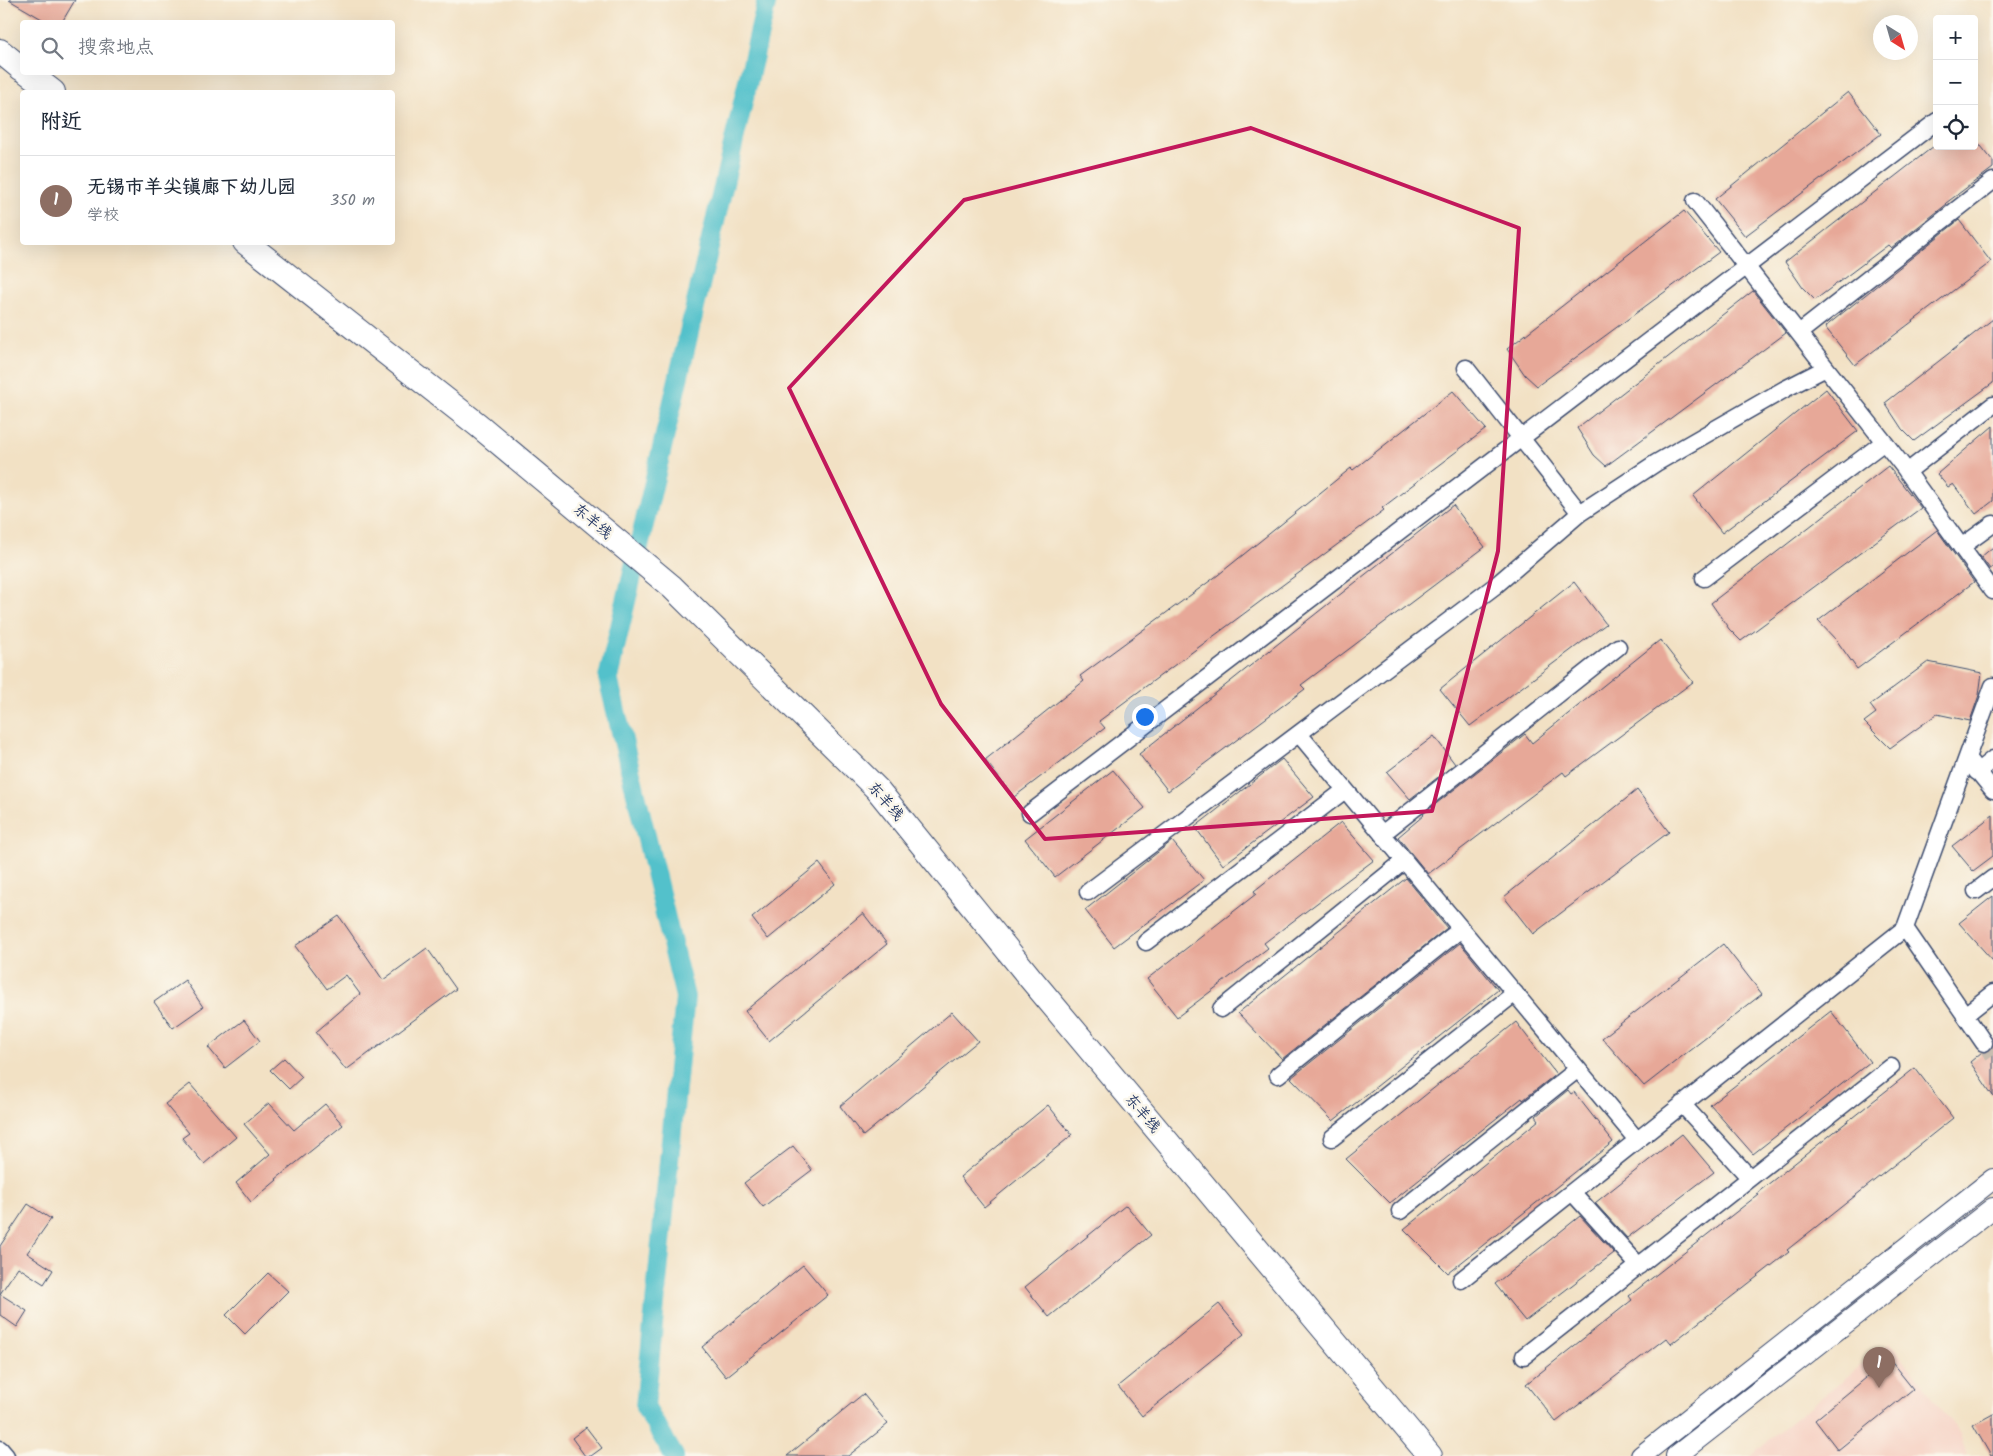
<!DOCTYPE html>
<html lang="zh">
<head>
<meta charset="utf-8">
<style>
	body { margin:0; font-family:Kalam,"LXGW WenKai TC",sans-serif; background:#f6f6f7; color:#1f2937 }
	.controls { position:absolute; right:15px; top:15px; display:grid; overflow:hidden; border-radius:5px; box-shadow:0 5px 20px #0002 }
	.controls button { width:45px; height:45px; display:grid; place-items:center; padding:0; border:0; border-bottom:1px solid #e0e1e3; background:#fff; color:#1f2937; font:25px sans-serif }
	.compass { position:absolute; left:1873px; top:15px; width:45px; height:45px; border-radius:50%; background:#fff; box-shadow:0 5px 20px #0002; rotate:143deg }
	.you { position:absolute; left:1144px; top:716px; width:18px; height:18px; margin:-12px; border:4px solid #fff; border-radius:50%; background:#1a73e8; box-shadow:0 0 0 8px #1a73e833 }
	.badge { display:grid; place-items:center; width:32px; height:32px; border-radius:50%; background:#7c3aed; color:#fff; font-size:16px; font-weight:700 }
	.pin { position:absolute; translate:-50% -41px; filter:drop-shadow(0 1px 2px #0008) }
	.pin::after { content:''; position:absolute; top:26px; width:18px; height:15px; background:inherit; clip-path:polygon(0 0,100% 0,50% 100%) }
	.list { margin:0; padding:0; list-style:none }
	h2 { display:flex; justify-content:space-between; align-items:center; height:65px; margin:0; padding:0 20px; font-size:21px }
	h2 small { font-size:16px; font-weight:400; color:#747a83 }
	.list li { display:grid; grid-template-columns:32px 1fr auto; gap:15px; align-items:center; box-sizing:border-box; height:90px; padding:0 20px; border-top:1px solid #e0e1e3 }
	.list b { display:block; font-size:19px; white-space:nowrap }
	.list p { margin:0; font-size:16px; white-space:nowrap; color:#747a83 }
	.list em { font-size:16px; font-style:normal; color:#747a83 }
	.icon { flex:none; width:28px; height:28px; fill:none; stroke:currentColor; stroke-width:2; stroke-linecap:round; stroke-linejoin:round }
	.map { position:relative; flex:none; width:1993px; height:1456px; overflow:hidden }
	.search { position:absolute; background:#fff; box-shadow:0 5px 20px #0002; left:20px; top:20px; width:375px; height:55px; display:flex; align-items:center; gap:12px; box-sizing:border-box; padding:0 18px; border-radius:5px; color:#747a83; font-size:19px }
	.panel { position:absolute; background:#fff; box-shadow:0 5px 20px #0002; left:20px; top:90px; width:375px; height:155px; border-radius:5px }
	.map>svg:first-child { display:block }
	.built { fill:#f6d2c4 }
	.lines { fill:none; stroke-linecap:round; stroke-linejoin:round }
	.canal { stroke:#53c1cb; stroke-width:20 }
	.building { fill:#e7a898 }
	.minor-tunnel { stroke:#c7bdb0; stroke-width:16; stroke-dasharray:16 8; stroke-linecap:butt }
	.minor-casing { stroke:#3b4a6d; stroke-width:19 }
	.tertiary-casing { stroke:#3b4a6d; stroke-width:22 }
	.secondary-casing { stroke:#3b4a6d; stroke-width:26 }
	.minor { stroke:#fff; stroke-width:16 }
	.tertiary { stroke:#fff; stroke-width:20 }
	.secondary { stroke:#fff; stroke-width:24 }
	.marked { fill:none; stroke:#c2185b; stroke-width:4; stroke-linejoin:round }
	.labels { text-anchor:middle; stroke-width:5; stroke-linejoin:round; paint-order:stroke }
	.street-label { font-size:15px; fill:#1b2f5e; stroke:#fbf7ec }
</style>
</head>
<body>
<div class="map">
<svg width="1993" height="1456" viewBox="0 0 1993 1456">
	<rect width="100%" height="100%" fill="#fbf7ec"/>
	<filter id="ink" filterUnits="userSpaceOnUse"><feTurbulence type="fractalNoise" baseFrequency=".02" numOctaves="2"/><feDisplacementMap in="SourceGraphic" scale="10" xChannelSelector="R" yChannelSelector="G"/><feConvolveMatrix kernelMatrix="1 2 1 2 8 2 1 2 1" color-interpolation-filters="sRGB"/></filter>
	<filter id="wash" filterUnits="userSpaceOnUse"><feTurbulence type="fractalNoise" baseFrequency=".0096" numOctaves="4" result="noise"/><feDisplacementMap in="SourceGraphic" scale="20" xChannelSelector="R" yChannelSelector="G"/><feGaussianBlur stdDeviation="1.12" result="paint"/><feColorMatrix in="noise" values="0 0 0 0 0 0 0 0 0 0 0 0 0 0 0 0 0 1.4 0 .05"/><feComposite in="paint" operator="in"/></filter>
	<g filter="url(#wash)">
		<rect width="100%" height="100%" fill="#f2e1c4"/>
		<path class="built" d="M1890,1342L1960,1434L1967,1456H1749Z"/>
		<g class="lines">
			<path class="canal" d="M674,1456L645,1407L685,997L608,678L767,0"/>
		</g>
		<g id="blocks">
			<path class="building" d="M9,0H75L62,22H47Z
				M1848,92L1881,134L1745,236L1715,199Z
				M1934,146H1981L1993,161V168L1946,203L1947,204L1891,248L1888,245L1815,300L1803,288L1785,262Z
				M1684,211L1719,252L1537,386L1525,375L1507,349Z
				M1959,220L1991,262L1855,365L1825,327Z
				M1753,291L1786,333L1606,466L1594,455L1577,428Z
				M1993,319V383L1914,441L1902,429L1885,403Z
				M1826,389L1858,431L1722,533L1693,496Z
				M1453,391L1486,429L1382,508L1384,510L1099,721L1105,728L1014,797L985,760L1084,681L1080,676L1218,575L1351,468L1353,470Z
				M1993,426V501L1976,514L1953,484L1948,487L1937,474Z
				M1888,466L1921,508L1741,641L1729,629L1711,603Z
				M1453,505L1485,547L1301,685L1305,689L1168,791L1139,754Z
				M1937,530L1974,582L1857,669L1837,641L1818,621Z
				M1993,547V567L1990,569L1981,557Z
				M1574,582L1606,624L1470,726L1440,689Z
				M1660,640L1693,682L1566,776L1563,772L1428,874L1398,837L1424,815L1423,814L1525,734L1532,743Z
				M1928,662L1982,673L1979,695L1970,721L1937,714L1890,748L1864,722L1876,713L1870,705Z
				M1434,736L1455,764L1410,799L1387,772Z
				M1282,759L1314,797L1223,865L1195,827Z
				M1113,770L1145,808L1055,877L1025,839Z
				M1637,790L1669,832L1533,934L1504,897Z
				M1993,815V856L1973,871L1952,846Z
				M1341,822L1374,860L1264,943L1268,948L1177,1017L1147,979L1256,894L1254,891Z
				M1172,841L1204,880L1114,947L1085,910Z
				M819,863L835,884L768,939L752,918Z
				M1406,878L1447,928L1282,1059L1238,1013Z
				M1993,896V961L1959,923Z
				M863,913L887,944L769,1041L745,1011Z
				M339,916L383,980L427,948L456,989L346,1070L316,1032L360,994L346,975L327,989L295,946Z
				M1460,943L1498,990L1333,1121L1291,1078Z
				M1723,944L1762,994L1644,1086L1602,1038Z
				M185,980L203,1007L173,1028L154,1002Z
				M1831,1011L1870,1062L1753,1154L1710,1105Z
				M952,1012L978,1041L863,1136L840,1106Z
				M244,1020L260,1041L225,1068L208,1047Z
				M1516,1022L1556,1074L1523,1100L1522,1098L1390,1203L1346,1159Z
				M1993,1047V1096L1970,1062L1982,1052L1989,1051Z
				M284,1058L302,1077L289,1089L270,1070Z
				M1915,1068L1953,1118L1787,1250L1789,1252L1671,1344L1666,1338L1556,1422L1526,1384L1632,1300L1629,1296L1759,1194L1757,1193Z
				M190,1084L236,1137L204,1164L182,1138L189,1133L165,1104Z
				M1568,1090L1571,1094L1574,1092L1613,1142L1448,1273L1404,1229L1539,1120L1536,1116Z
				M269,1103L294,1130L325,1104L343,1125L276,1179L277,1180L251,1202L236,1183L270,1154L244,1124Z
				M1048,1105L1072,1135L984,1207L960,1177Z
				M1682,1134L1714,1172L1627,1238L1595,1203Z
				M793,1146L812,1170L763,1207L744,1183Z
				M28,1204L51,1219L27,1253L53,1270L44,1284L18,1267L0,1294L27,1311L17,1327L0,1315V1246Z
				M1126,1205L1151,1235L1049,1317L1025,1287Z
				M1580,1216L1614,1253L1525,1321L1495,1284Z
				M803,1265L828,1295L726,1377L702,1347Z
				M268,1273L288,1291L245,1334L226,1315Z
				M1219,1304L1244,1334L1142,1416L1118,1386Z
				M1889,1359L1913,1389L1838,1450L1815,1420Z
				M863,1394L888,1424L848,1456H787Z
				M1993,1414V1456H1991L1973,1425Z
				M586,1427L602,1448L591,1456H585L572,1438Z"/>
		</g>
	</g>
	<g filter="url(#ink)">
		<use href="#blocks" fill-opacity="0" stroke="#3b4a6d" stroke-width="1"/>
		<g class="lines">
			<path class="minor-tunnel" d="M1984,1043L1993,1056"/>
			<g class="minor-casing">
				<path id="minor" d="M1695,201L1903,466L1993,591
					M1799,333L1993,181
					M1466,368L1580,513
					M1907,472L1993,405
					M1961,547L1993,524
					M1704,578L1884,442
					M1299,734L1637,1140
					M1967,758L1993,790
					M1977,772L1993,759
					M1030,813L1937,121
					M1382,834L1618,647
					M1976,891L1993,878
					M1088,892L1495,586L1580,513L1656,463L1785,389L1826,368
					M1146,942L1345,790
					M1221,1009L1404,861
					M1965,1015L1993,993
					M1984,1043L1905,928L1993,686
					M1278,1075L1461,929
					M1682,1104L1750,1178
					M1332,1138L1515,993
					M1572,1192L1639,1266
					M1400,1211L1578,1069
					M1461,1280L1905,928
					M1524,1356L1891,1067
					M0,1449L6,1456"/>
			</g>
			<g class="tertiary-casing">
				<path id="tertiary" d="M1641,1456L1993,1179
					M1676,1456L1993,1208"/>
			</g>
			<g class="secondary-casing">
				<path id="secondary" d="M0,51L22,69
					M27,72L53,92
					M245,242L478,425L672,587L877,789L1031,979L1430,1456"/>
			</g>
			<use href="#minor" class="minor"/>
			<use href="#tertiary" class="tertiary"/>
			<use href="#secondary" class="secondary"/>
		</g>
	</g>
	<path class="marked" d="M1251,128L1519,228L1498,551L1432,811L1045,839L941,704L789,388L964,200Z"/>
	<g class="labels">
		<g class="street-label">
			<text transform="translate(593 521) rotate(40)" y="5">东羊线</text>
			<text transform="translate(886 801) rotate(49)" y="5">东羊线</text>
			<text transform="translate(1143 1113) rotate(50)" y="5">东羊线</text>
		</g>
	</g>
</svg>
<div class="controls">
<button>+</button>
<button>−</button>
<button><svg class="icon" aria-label="locate" viewBox="0 0 24 24"><circle cx="12" cy="12" r="6"/><path d="M12 2v4M12 18v4M2 12h4M18 12h4"/></svg></button>
</div>
<svg class="compass" viewBox="-18 -18 36 36"><path d="M0-13l5 13h-10z" fill="#e53935"/><path d="M0 13l5-13h-10z" fill="#747a83"/></svg>
<div class="you"></div>
<div class="pin badge" style="left:1879px;top:1388px;background:#8d6e63">1</div>
<div class="search"><svg class="icon" aria-label="search" viewBox="0 0 24 24"><circle cx="10" cy="10" r="6"/><path d="M15 15l6 6"/></svg>搜索地点</div>
<section class="panel">
<h2>附近<small></small></h2>
<ul class="list">
<li><span class="badge" style="background:#8d6e63">1</span><div><b>无锡市羊尖镇廊下幼儿园</b><p>学校</p></div><em>350 m</em></li>
</ul>
</section>
</div>
</body>
</html>
